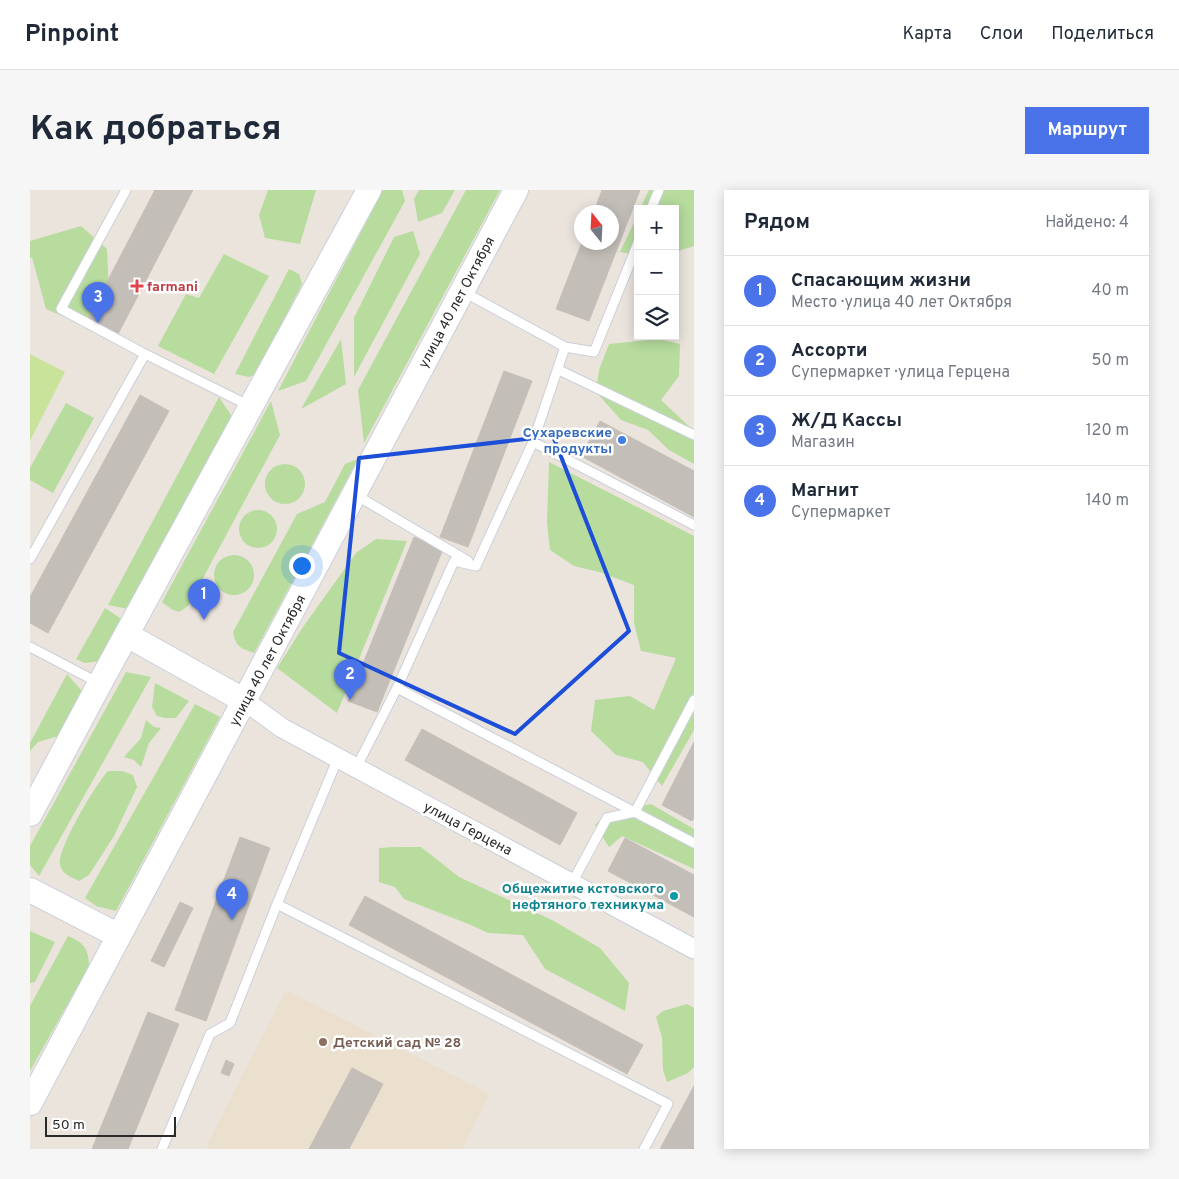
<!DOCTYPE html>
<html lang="ru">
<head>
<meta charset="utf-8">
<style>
	body { margin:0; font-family:Overpass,sans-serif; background:#f6f6f7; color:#1f2937 }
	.controls { position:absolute; right:15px; top:15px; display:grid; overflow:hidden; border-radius:0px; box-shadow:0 2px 12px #0003 }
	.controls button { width:45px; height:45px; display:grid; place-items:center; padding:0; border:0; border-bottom:1px solid #e0e1e3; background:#fff; color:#1f2937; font:25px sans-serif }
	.compass { position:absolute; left:544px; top:15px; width:45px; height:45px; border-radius:50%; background:#fff; box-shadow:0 2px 12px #0003; rotate:342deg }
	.scale { position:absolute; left:15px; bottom:12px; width:131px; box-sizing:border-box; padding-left:5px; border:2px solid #2a2a2a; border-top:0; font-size:14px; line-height:18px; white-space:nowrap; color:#2a2a2a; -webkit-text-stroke:4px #fff; paint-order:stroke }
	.you { position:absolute; left:271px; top:375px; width:18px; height:18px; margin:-12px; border:4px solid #fff; border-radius:50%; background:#1a73e8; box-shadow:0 0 0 8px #1a73e833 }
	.badge { display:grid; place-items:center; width:32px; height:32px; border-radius:50%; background:#4b73e9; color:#fff; font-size:16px; font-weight:700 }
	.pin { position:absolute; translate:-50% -41px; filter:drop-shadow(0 1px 2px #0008) }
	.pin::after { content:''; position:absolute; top:26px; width:18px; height:15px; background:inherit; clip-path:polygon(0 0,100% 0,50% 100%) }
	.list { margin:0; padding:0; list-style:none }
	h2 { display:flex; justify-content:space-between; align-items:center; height:65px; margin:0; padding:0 20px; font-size:21px }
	h2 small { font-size:16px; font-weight:400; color:#747a83 }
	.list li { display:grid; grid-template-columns:32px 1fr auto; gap:15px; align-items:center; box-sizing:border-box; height:70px; padding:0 20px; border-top:1px solid #e0e1e3 }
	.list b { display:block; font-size:19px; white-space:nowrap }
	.list p { margin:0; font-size:16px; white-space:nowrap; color:#747a83 }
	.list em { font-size:16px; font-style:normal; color:#747a83 }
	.icon { flex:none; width:28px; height:28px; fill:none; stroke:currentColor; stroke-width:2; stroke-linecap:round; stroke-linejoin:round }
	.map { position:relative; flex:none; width:664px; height:959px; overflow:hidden; border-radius:0px }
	header { display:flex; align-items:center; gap:30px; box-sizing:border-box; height:70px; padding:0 25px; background:#fff; border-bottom:1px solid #e0e1e3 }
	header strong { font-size:24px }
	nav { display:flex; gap:28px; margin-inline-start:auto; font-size:18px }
	.intro { display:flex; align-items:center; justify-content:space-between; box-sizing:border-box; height:120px; padding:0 30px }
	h1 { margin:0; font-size:35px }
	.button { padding:12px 22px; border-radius:0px; background:#4b73e9; color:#fff; font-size:18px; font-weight:700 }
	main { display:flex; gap:30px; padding:0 30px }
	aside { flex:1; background:#fff; border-radius:0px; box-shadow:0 2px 12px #0003 }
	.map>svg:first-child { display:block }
	.education { fill:#ebdfce }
	.green { fill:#b7dc9e }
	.pitch { fill:#c9e39b }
	.building { fill:#c3bfb8; stroke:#c5bfb7 }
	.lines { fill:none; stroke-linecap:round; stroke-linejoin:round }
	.service-casing { stroke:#cbcfda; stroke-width:11 }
	.minor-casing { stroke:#cbcfda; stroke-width:21 }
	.tertiary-casing { stroke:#cbcfda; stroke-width:26 }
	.service { stroke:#fff; stroke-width:9 }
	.minor { stroke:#fff; stroke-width:19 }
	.tertiary { stroke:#fff; stroke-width:24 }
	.marked { fill:none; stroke:#1d4ed8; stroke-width:4; stroke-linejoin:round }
	.health-dot { fill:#e0444e; stroke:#fff; stroke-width:2 }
	.shop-dot { fill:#3f7fe0; stroke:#fff; stroke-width:2 }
	.culture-dot { fill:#0f9aa8; stroke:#fff; stroke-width:2 }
	.education-dot { fill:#8d6e63; stroke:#fff; stroke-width:2 }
	.labels { text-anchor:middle; stroke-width:5; stroke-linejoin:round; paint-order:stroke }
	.health-label { font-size:14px; font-weight:bold; fill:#be3a42; stroke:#fff; text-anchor:start }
	.street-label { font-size:14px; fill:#2a2a2a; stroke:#fff }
	.shop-label { font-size:14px; font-weight:bold; fill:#366cbe; stroke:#fff; text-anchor:end }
	.culture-label { font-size:14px; font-weight:bold; fill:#0d838f; stroke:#fff; text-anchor:end }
	.education-label { font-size:14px; font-weight:bold; fill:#785e54; stroke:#fff; text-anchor:start }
</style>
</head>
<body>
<header>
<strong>Pinpoint</strong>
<nav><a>Карта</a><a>Слои</a><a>Поделиться</a></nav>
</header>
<div class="intro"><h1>Как добраться</h1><a class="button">Маршрут</a></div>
<main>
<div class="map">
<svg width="664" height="959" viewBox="0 0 664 959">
	<rect width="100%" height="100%" fill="#eae4dd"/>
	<path class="education" d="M256,800L460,904L432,959H180L176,957Z"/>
	<path class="green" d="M238,0H286L270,54L235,48L229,25Z
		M353,0H372L375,11L276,191L248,201Z
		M389,0H425L412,23L388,32L384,9Z
		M436,0H470L334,253L328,200Z
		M619,0H664V56L645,62V19H610Z
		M608,24V65L590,62Z
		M51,36L77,59L79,104L63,139L16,119L2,67L0,69V51Z
		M383,41L390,64L324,187V128L364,47Z
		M194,64L239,86L184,184L128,156L156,104L169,108Z
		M259,79L269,84L272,94L226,184L219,187L205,184Z
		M311,149L316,194L271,219Z
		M629,149L650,154L649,186L631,210L664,241V274L639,260L618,240L591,230L566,202L569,180L579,154Z
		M189,207L203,228L98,419L78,415Z
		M241,211L250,245L158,416L149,422L141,419L132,412Z
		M36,213L64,228L23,303L0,290V278Z
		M328,269L224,463C211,458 206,458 203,442L267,324L295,312L315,274Z
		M519,272L664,346V540L632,596L613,572L586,565L561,541L565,510L600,506L624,520L646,468L611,461L604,433V395L569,382L544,376L520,360L517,333Z
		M235 294a20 20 0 1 1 40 0a20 20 0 1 1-40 0Z
		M209 339a19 19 0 1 1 38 0a19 19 0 1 1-38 0Z
		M346,349L377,351L307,523L247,478L273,437L326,363Z
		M184 385a20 20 0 1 1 40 0a20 20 0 1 1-40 0Z
		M75,418L94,431L71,471L55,473L46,469Z
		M96,482L121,487L9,686L0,675V656Z
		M37,484L52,501L32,545L8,552L0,561V553Z
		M125,493L159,511L146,528H135L127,526L122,517Z
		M165,514L190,527L86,721L66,716L55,708Z
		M116,530L124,537L131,538L119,553L111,577L104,570L94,567L111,548Z
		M78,581H92L103,585L107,597L84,646L59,685L49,691C41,687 31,684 30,674C28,657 66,594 78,581Z
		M621,614L664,639V679L592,646L579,657L565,635L577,624Z
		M364,657H391L429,687L522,730L570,758L599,793L595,821L515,779L493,745L458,743L441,735L374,709L365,697L349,692V658Z
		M0,741L25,752L5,792L0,793Z
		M38,746C54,752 59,760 59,776L0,881V816Z
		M657,814L664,818V877L658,883L637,892L633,880L632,847L626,827L633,821Z"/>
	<path class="pitch" d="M0,164L35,182L0,251Z"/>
	<path class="building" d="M125,0H163L86,148L56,132Z
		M572,0H610L559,131L526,119L552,52H582V22H564Z
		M474,181L502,191L438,357L410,347Z
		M110,205L139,221L18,443L0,433V407Z
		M570,231L664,281V327L551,266Z
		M384,347L413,359L347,522L318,511Z
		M392,539L547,623L530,655L375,570Z
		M664,552V628L662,631L632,615Z
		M210,647L240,658L176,831L145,820Z
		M595,648L664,685V727L578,681Z
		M335,706L613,855L597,884L319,735Z
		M150,712L163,718L134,777L121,771Z
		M118,822L149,834L98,959H62Z
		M196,870L204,874L199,886L191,883Z
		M322,878L353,894L319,959H279Z
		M664,896V959H630Z"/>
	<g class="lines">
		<g class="service-casing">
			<path id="service" d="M96,0L31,119L115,164L220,216
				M621,19L629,0
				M432,101L535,157
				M529,180L664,245
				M503,252L664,335
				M324,304L438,371
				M0,369L115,164
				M0,457L69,493
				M367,498L664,653
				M326,578L367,498L424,371L446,376L503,252L535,157L564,162L608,53
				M542,693L577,628L605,622L664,510
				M247,714L638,914L614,959
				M132,959L180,844L200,833L247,714L308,568"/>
		</g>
		<g class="minor-casing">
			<path id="minor" d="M215,511L252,538L664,759"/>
		</g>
		<g class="tertiary-casing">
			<path id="tertiary" d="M97,445L215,511
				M0,624L70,493L339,0
				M0,700L89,746
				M0,913L486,0"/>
		</g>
		<use href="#service" class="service"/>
		<use href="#minor" class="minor"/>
		<use href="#tertiary" class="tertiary"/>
	</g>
	<path class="marked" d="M523,246L599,441L485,544L309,463L329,268Z"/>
	<path class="health-dot" d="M104.5 88.5h5v5h5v5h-5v5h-5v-5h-5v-5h5z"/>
	<circle class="shop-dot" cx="592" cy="250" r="5"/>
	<circle class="culture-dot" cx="644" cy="706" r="5"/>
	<circle class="education-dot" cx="293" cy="852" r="5"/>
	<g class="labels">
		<g class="health-label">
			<text x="117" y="101">farmani</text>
		</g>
		<g class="street-label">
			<text transform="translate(426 112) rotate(-62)" y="5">улица 40 лет Октября</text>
			<text transform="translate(237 470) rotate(-62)" y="5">улица 40 лет Октября</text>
			<text transform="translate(438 638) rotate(28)" y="5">улица Герцена</text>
		</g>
		<g class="shop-label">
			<text x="582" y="247">Сухаревские<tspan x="582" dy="16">продукты</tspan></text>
		</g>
		<g class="culture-label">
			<text x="634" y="703">Общежитие кстовского<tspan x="634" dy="16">нефтяного техникума</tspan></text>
		</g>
		<g class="education-label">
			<text x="303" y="857">Детский сад № 28</text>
		</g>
	</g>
</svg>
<div class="controls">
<button>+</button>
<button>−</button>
<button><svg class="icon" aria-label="layers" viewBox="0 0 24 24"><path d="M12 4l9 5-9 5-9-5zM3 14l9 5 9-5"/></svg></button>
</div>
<svg class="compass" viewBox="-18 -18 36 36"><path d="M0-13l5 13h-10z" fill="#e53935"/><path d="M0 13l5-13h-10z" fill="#747a83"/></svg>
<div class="scale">50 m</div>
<div class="you"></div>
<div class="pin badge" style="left:174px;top:430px">1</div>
<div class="pin badge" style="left:320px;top:510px">2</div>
<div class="pin badge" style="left:68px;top:133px">3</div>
<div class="pin badge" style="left:202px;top:730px">4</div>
</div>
<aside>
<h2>Рядом<small>Найдено: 4</small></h2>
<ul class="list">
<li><span class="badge">1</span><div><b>Спасающим жизни</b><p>Место · улица 40 лет Октября</p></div><em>40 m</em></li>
<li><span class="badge">2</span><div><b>Ассорти</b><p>Супермаркет · улица Герцена</p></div><em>50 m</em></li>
<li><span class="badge">3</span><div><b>Ж/Д Кассы</b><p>Магазин</p></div><em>120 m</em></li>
<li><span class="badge">4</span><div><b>Магнит</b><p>Супермаркет</p></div><em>140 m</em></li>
</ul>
</aside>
</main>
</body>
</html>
